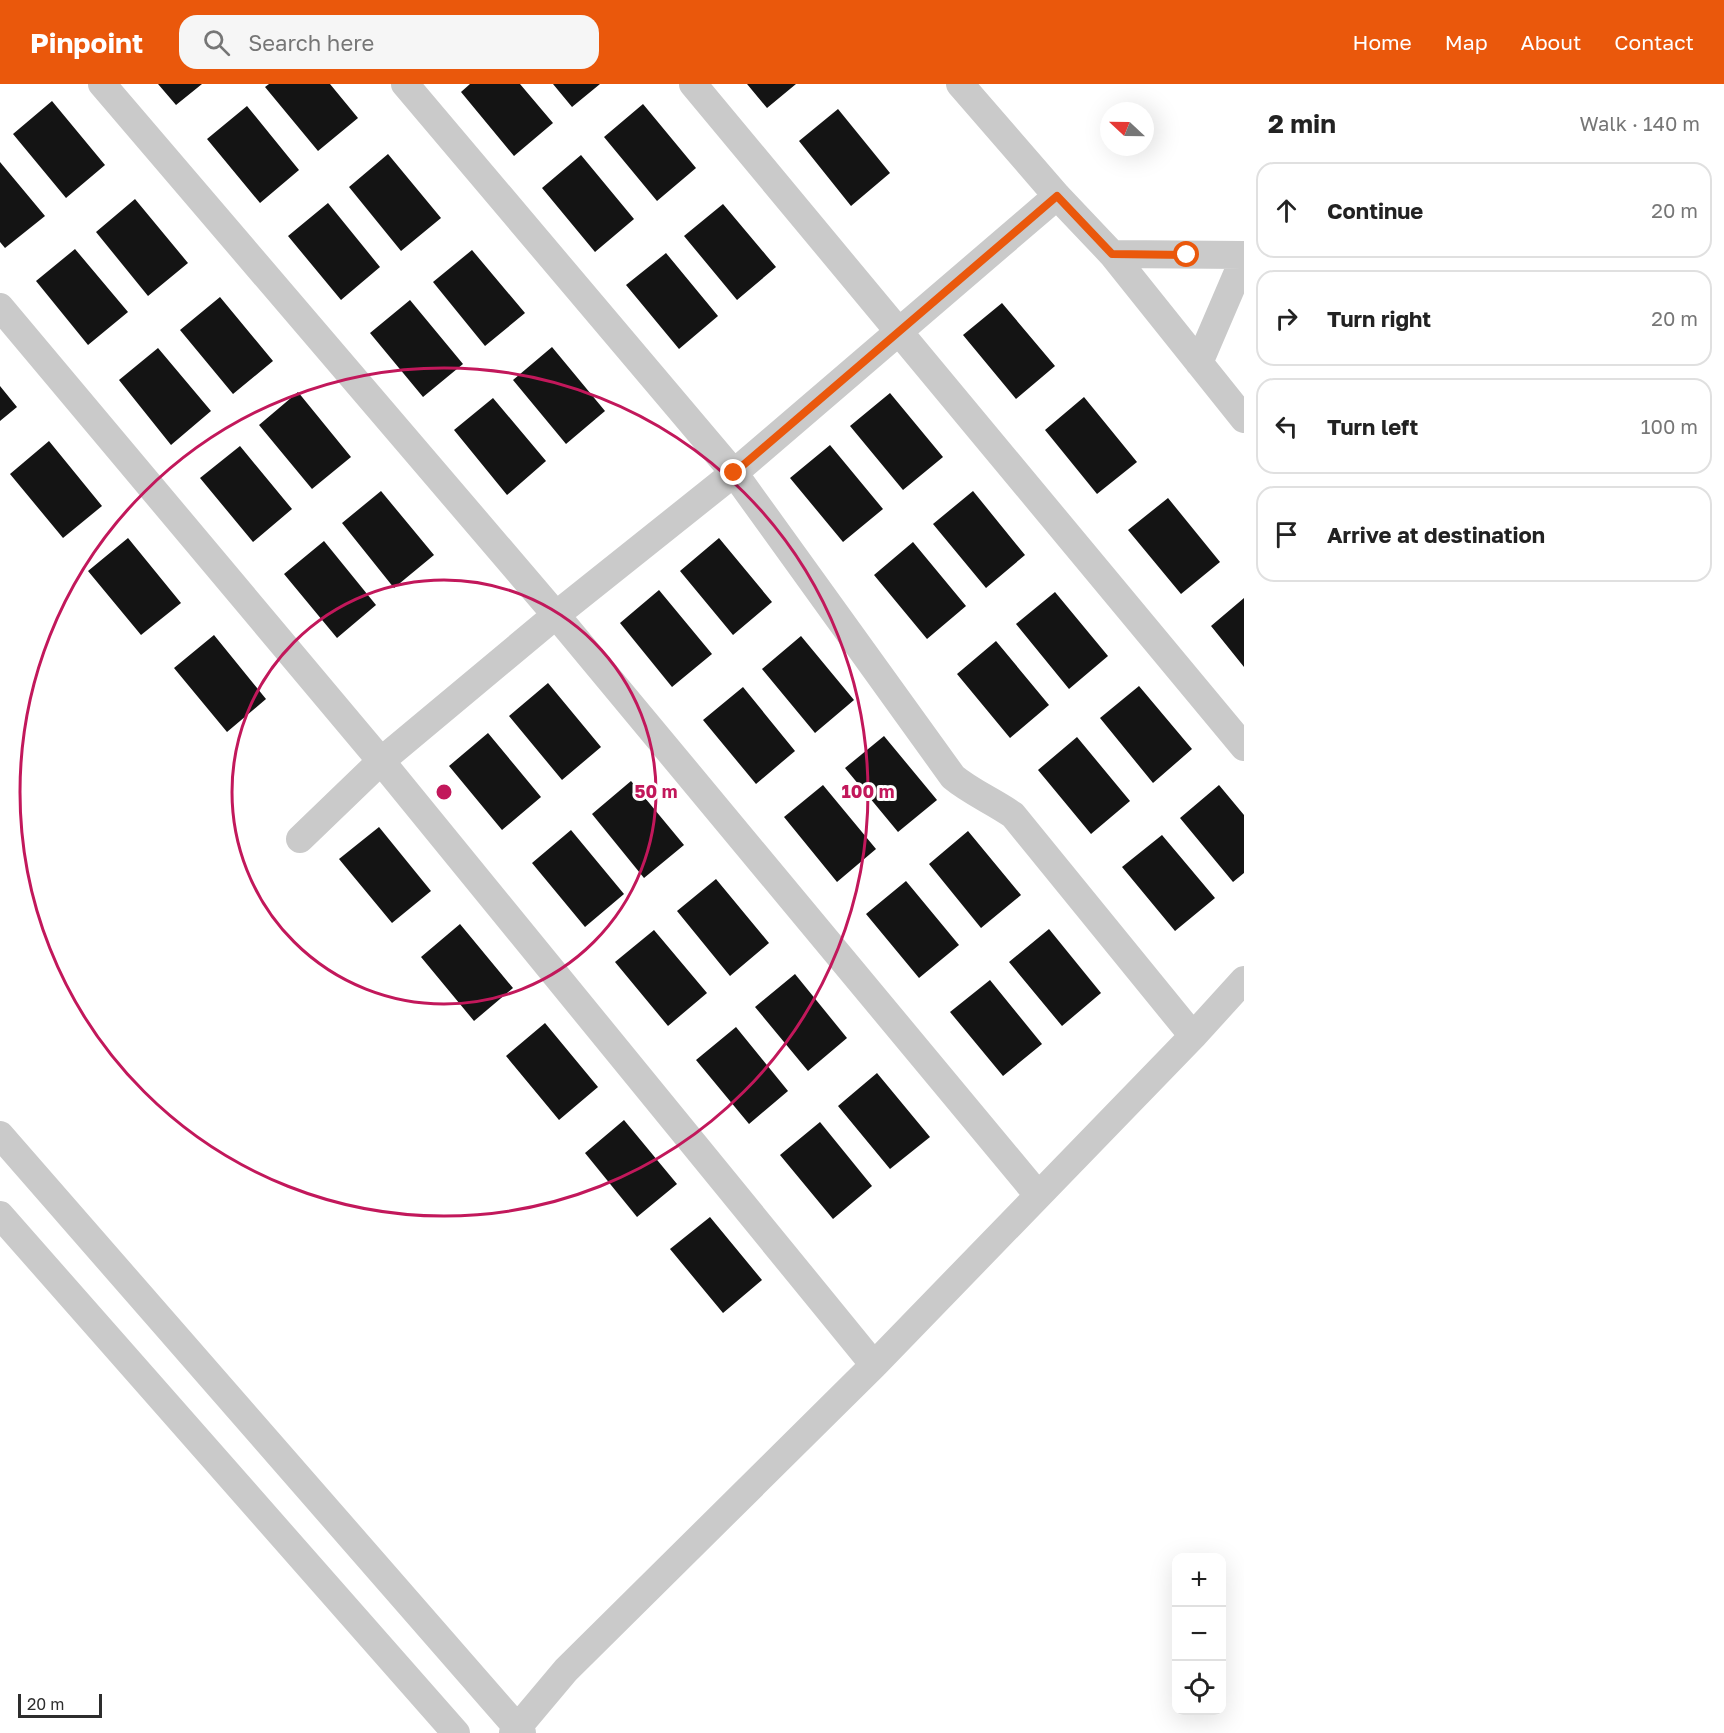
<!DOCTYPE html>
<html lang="en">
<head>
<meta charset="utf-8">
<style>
	body { margin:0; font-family:"Golos Text",sans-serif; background:#f6f6f6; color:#222 }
	.controls { position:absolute; right:18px; bottom:18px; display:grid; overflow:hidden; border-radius:12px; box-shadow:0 6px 24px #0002 }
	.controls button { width:54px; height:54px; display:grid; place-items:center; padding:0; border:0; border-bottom:2px solid #e0e0e0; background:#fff; color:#222; font:30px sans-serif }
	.compass { position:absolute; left:1100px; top:18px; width:54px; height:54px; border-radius:50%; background:#fff; box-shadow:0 6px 24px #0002; rotate:292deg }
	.scale { position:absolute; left:18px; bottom:15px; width:84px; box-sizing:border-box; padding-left:6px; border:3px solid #2d2d2d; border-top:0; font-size:16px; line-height:21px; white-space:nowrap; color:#2d2d2d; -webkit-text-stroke:4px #fff; paint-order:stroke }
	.stop { position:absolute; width:18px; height:18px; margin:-14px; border:4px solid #ea580c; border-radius:50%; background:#fff }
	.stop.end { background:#ea580c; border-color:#fff; box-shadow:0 2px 6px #0008 }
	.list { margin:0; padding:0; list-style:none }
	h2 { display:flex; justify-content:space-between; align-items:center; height:78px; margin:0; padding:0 24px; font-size:26px }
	h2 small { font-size:20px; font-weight:400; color:#767676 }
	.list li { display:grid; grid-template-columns:39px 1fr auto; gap:18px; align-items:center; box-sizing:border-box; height:96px; margin:0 12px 12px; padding:0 12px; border:2px solid #e0e0e0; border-radius:18px }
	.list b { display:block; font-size:22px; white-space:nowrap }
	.list em { font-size:20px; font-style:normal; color:#767676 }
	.icon { flex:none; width:33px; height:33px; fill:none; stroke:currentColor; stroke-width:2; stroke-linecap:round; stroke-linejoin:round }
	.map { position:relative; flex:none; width:1244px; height:1649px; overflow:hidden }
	header { display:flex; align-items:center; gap:36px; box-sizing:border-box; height:84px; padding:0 30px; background:#ea580c; color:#fff }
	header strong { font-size:28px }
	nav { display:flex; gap:33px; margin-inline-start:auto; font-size:21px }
	.search { width:420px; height:54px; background:#f6f6f6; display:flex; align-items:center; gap:15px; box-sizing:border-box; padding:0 21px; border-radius:18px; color:#767676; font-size:22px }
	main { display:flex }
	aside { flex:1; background:#fff }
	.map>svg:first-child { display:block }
	.building { fill:#141414 }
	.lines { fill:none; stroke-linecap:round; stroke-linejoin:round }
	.minor { stroke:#cacaca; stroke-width:28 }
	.route { stroke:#ea580c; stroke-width:8 }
	.ring { fill:none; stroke:#c2185b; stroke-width:3 }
	.centre { fill:#c2185b; stroke:#fff; stroke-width:3 }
	.ring-label { font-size:18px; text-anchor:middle; font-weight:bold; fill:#c2185b; stroke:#fff; stroke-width:6; stroke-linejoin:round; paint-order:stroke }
</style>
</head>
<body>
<header>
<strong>Pinpoint</strong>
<div class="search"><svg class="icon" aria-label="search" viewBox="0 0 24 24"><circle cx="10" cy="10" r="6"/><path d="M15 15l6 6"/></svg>Search here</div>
<nav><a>Home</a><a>Map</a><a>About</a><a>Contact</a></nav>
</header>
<main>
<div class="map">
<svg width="1244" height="1649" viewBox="0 0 1244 1649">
	<rect width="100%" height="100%" fill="#fff"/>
	<path class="building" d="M158,0H202L176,21Z
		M269,0H330L358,34L318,67L265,3Z
		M470,0H520L553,39L514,72L461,8Z
		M553,0H600L572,23Z
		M747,0H796L767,24Z
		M52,17L105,81L66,114L13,50Z
		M643,20L696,84L657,117L604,53Z
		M247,22L299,86L260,119L207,55Z
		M838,25L890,89L851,122L799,57Z
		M388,70L441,134L401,167L349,103Z
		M581,71L634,135L595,168L542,104Z
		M0,78L45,132L5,164L0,158Z
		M135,115L188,179L148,212L96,148Z
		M328,119L380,183L341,216L288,152Z
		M723,120L776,183L737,216L684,152Z
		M75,165L128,228L88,261L36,197Z
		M472,166L525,229L485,262L433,198Z
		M666,169L718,232L679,265L626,201Z
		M220,213L273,277L233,310L180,246Z
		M410,216L463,280L423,313L370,249Z
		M1002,219L1055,282L1016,315L963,251Z
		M552,263L605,327L566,360L513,296Z
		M158,264L211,327L171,361L119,296Z
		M0,302L17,323L0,337Z
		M298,308L351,373L312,405L259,341Z
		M890,309L943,373L903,406L850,342Z
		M1084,313L1137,378L1097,410L1045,346Z
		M493,314L546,377L507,411L454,346Z
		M49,357L102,422L63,454L10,390Z
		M830,361L883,425L843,458L790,394Z
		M240,362L292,425L253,458L200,394Z
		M381,407L434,471L394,504L342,439Z
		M973,407L1025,471L986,504L933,440Z
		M1168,414L1220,478L1181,510L1128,446Z
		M128,454L181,519L141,551L88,487Z
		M719,454L772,518L733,551L680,487Z
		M324,457L376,521L337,554L284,490Z
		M913,458L966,522L927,555L874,491Z
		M659,506L712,570L672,603L620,539Z
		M1055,508L1108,572L1069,605L1016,540Z
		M1244,514V583L1211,542Z
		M214,551L266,615L227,648L174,584Z
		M801,552L854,616L815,649L762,585Z
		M996,557L1049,621L1010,654L957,590Z
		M548,599L601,663L562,696L509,632Z
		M1139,602L1192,665L1153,699L1100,634Z
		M743,603L795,667L756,700L703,636Z
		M488,649L541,713L502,746L449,682Z
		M884,652L937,716L898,748L845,684Z
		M1077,653L1130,717L1091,750L1038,686Z
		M631,697L684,761L644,794L592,730Z
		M823,701L876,765L837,798L784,733Z
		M1219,701L1244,731V789L1233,798L1180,734Z
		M379,743L431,807L392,839L339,775Z
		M571,746L624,810L585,843L532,779Z
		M968,747L1021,811L981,844L929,780Z
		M1162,751L1215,814L1175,847L1122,783Z
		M716,795L769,859L730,892L677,827Z
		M906,797L959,861L919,894L866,830Z
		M460,840L513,904L474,937L421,873Z
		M1049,845L1101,909L1062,942L1009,878Z
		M654,846L707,909L668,942L615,878Z
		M795,890L847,954L808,987L755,923Z
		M990,896L1042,960L1003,992L950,928Z
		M545,939L598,1003L559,1036L506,972Z
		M736,943L788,1007L749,1040L696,976Z
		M877,989L930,1053L890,1085L838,1022Z
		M624,1036L677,1100L637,1133L585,1069Z
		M820,1038L872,1102L833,1135L780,1071Z
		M710,1133L762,1196L723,1229L670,1165Z"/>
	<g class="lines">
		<path class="minor" d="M102,0L556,531L1038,1111
			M405,0L734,389L953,693C971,708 993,717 1013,731L1193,952
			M693,0L1244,663
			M960,0L1057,112L1112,170L1244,335
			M1112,170L1244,171
			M0,223L381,677L874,1281
			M1199,279L1244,174
			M300,755L381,677L556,531L734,389L1057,112
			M0,1051L522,1649
			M0,1131L456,1649
			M513,1649L566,1586L874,1281L1193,952L1244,896"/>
	</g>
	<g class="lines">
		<path class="route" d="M734,389L1057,112L1112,170L1187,171"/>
	</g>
	<g class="ring">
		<circle cx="444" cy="708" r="212"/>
		<circle cx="444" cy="708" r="424"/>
	</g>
	<circle cx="444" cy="708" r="9" class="centre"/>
	<g class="ring-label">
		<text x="656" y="714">50 m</text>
		<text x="868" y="714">100 m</text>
	</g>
</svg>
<div class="controls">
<button>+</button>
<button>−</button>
<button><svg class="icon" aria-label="locate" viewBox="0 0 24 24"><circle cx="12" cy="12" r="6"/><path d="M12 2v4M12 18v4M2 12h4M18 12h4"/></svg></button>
</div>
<svg class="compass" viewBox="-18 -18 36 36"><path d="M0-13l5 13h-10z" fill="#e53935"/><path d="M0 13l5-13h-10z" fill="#767676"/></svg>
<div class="scale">20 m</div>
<div class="stop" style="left:1187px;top:171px"></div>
<div class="stop end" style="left:734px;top:389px"></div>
</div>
<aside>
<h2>2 min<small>Walk · 140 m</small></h2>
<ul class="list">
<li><svg class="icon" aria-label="ahead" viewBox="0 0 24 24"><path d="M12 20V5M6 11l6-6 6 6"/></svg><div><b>Continue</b></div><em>20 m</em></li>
<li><svg class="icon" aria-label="right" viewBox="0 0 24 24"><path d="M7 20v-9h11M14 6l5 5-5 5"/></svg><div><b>Turn right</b></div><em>20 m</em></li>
<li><svg class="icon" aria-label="left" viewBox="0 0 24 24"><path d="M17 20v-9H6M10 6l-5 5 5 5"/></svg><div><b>Turn left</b></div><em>100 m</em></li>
<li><svg class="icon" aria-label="arrive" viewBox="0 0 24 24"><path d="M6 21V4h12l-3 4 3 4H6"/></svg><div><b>Arrive at destination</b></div></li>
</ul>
</aside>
</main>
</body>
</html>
